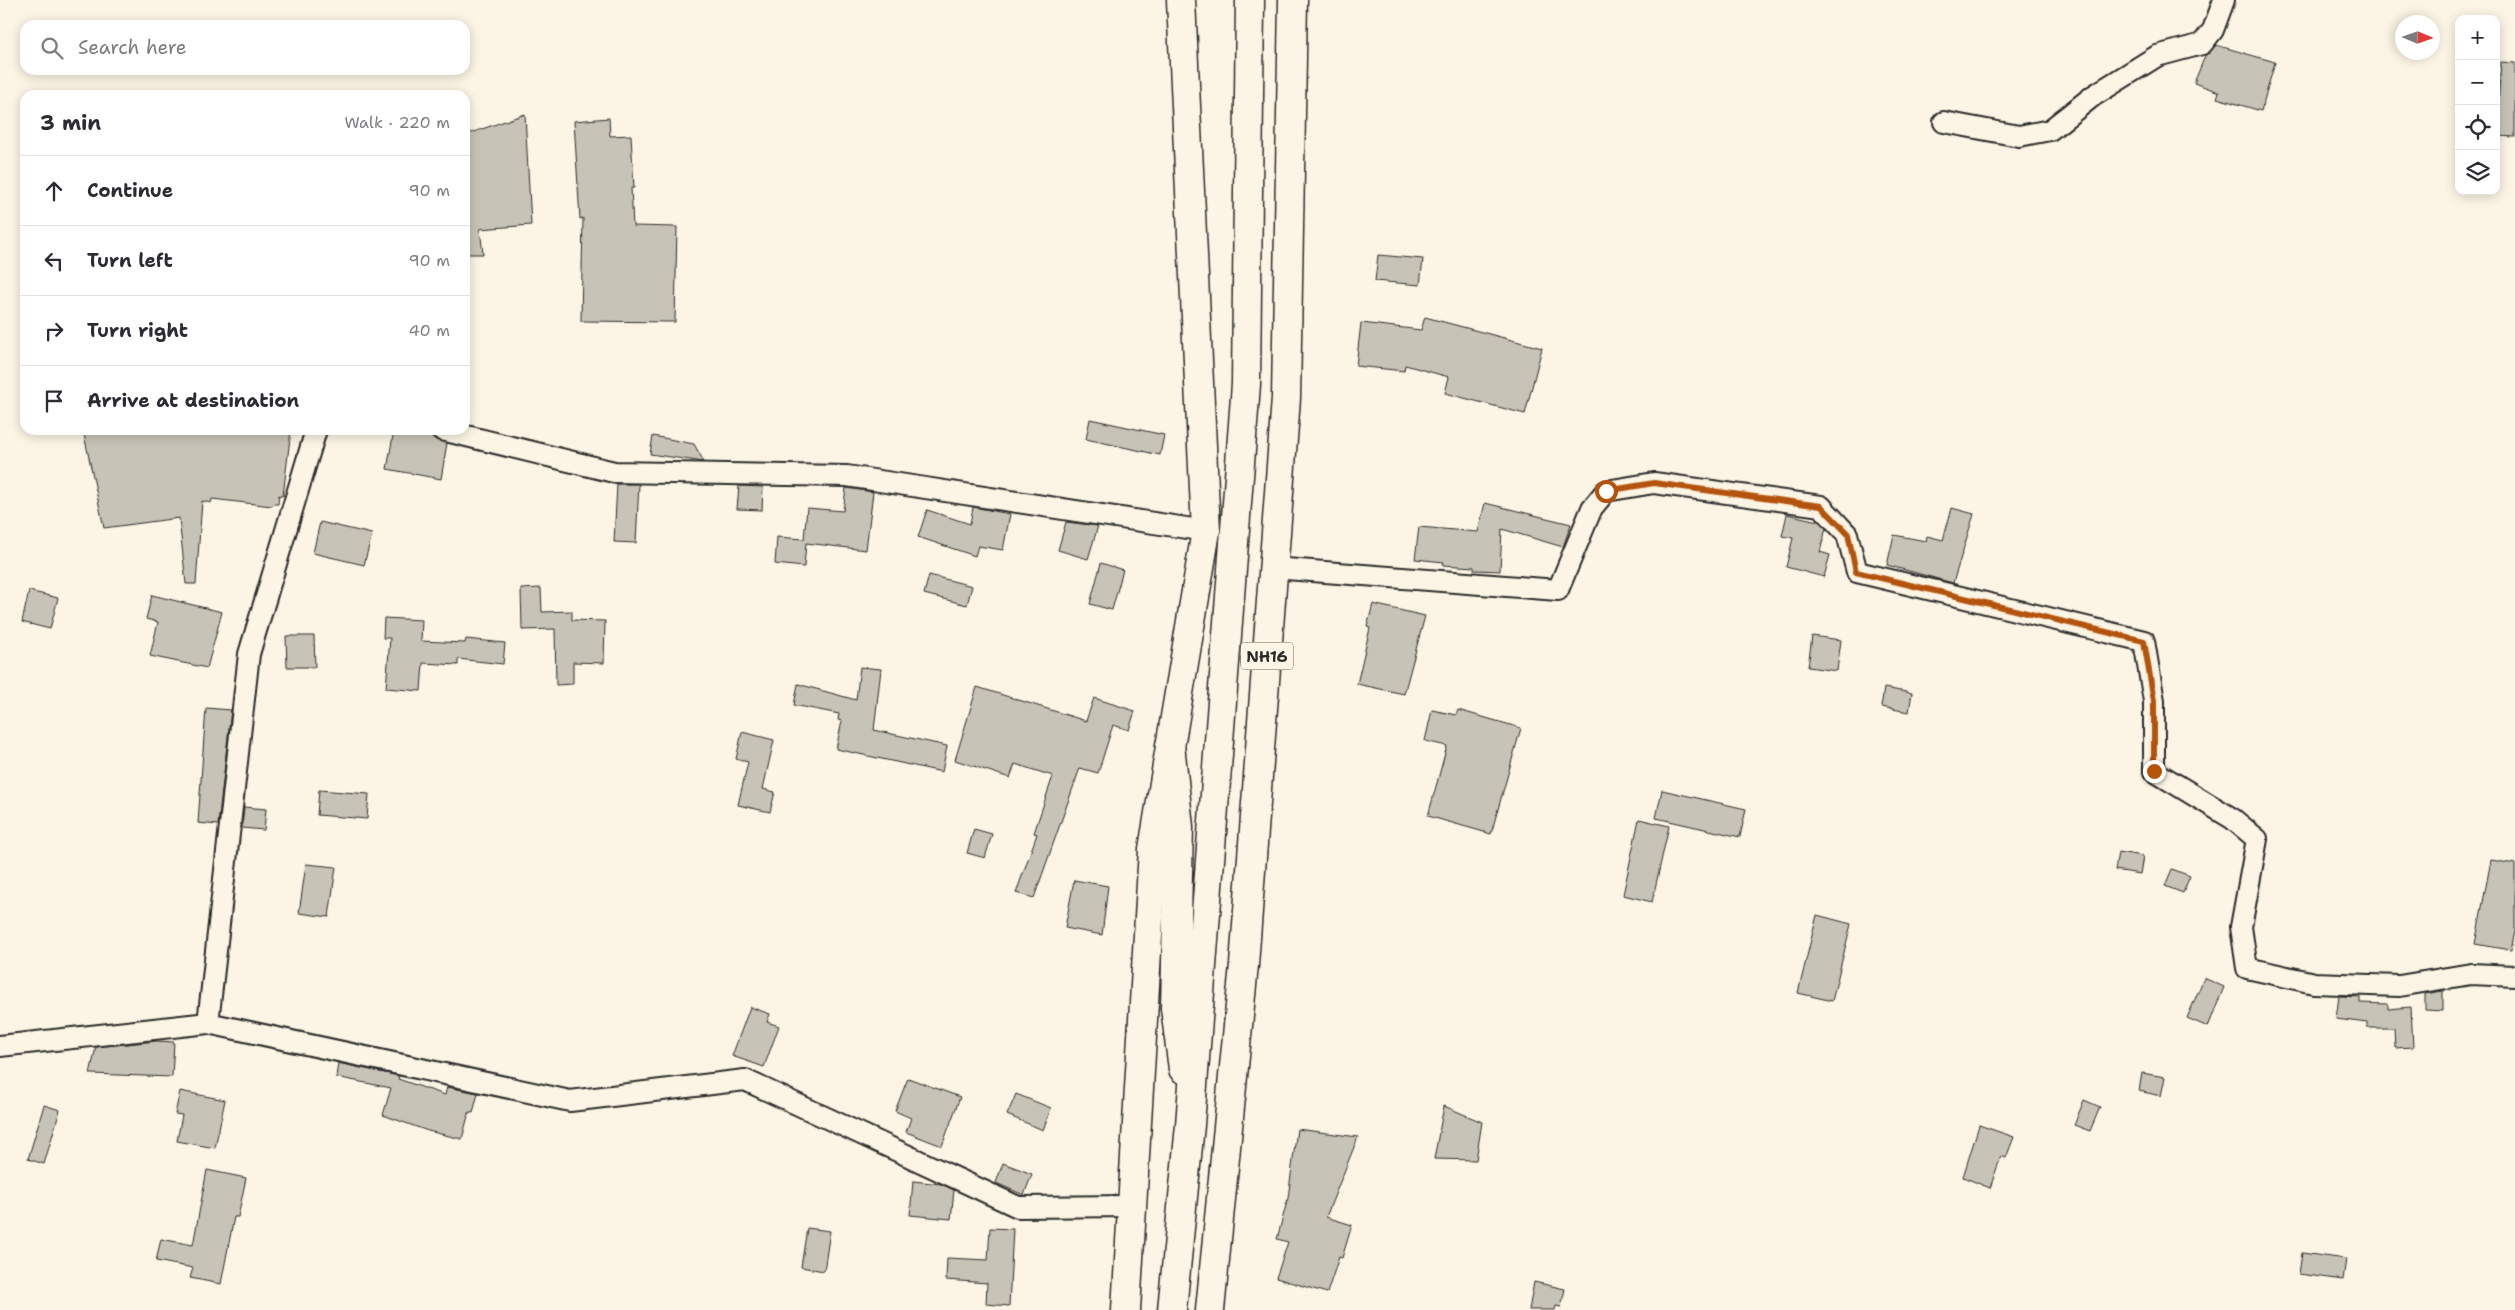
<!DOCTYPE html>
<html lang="en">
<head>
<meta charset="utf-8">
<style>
	body { margin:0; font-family:"Shantell Sans",sans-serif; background:#f7f7f7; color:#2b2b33 }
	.controls { position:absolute; right:15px; top:15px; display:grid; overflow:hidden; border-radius:10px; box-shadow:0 2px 12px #0003 }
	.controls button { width:45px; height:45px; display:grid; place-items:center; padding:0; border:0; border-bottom:1px solid #e1e1e2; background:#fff; color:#2b2b33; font:25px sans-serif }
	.compass { position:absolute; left:2395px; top:15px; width:45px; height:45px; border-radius:50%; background:#fff; box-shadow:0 2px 12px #0003; rotate:92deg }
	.stop { position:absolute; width:15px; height:15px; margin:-11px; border:4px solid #b45309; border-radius:50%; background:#fff }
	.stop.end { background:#b45309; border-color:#fff; box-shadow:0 1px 5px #0008 }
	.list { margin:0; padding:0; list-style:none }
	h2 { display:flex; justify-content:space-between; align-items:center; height:65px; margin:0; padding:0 20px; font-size:21px }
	h2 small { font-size:16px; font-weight:400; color:#7c7c81 }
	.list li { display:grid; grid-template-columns:32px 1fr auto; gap:15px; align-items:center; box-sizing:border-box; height:70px; padding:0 20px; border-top:1px solid #e1e1e2 }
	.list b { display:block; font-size:19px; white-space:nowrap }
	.list em { font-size:16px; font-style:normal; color:#7c7c81 }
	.icon { flex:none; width:28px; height:28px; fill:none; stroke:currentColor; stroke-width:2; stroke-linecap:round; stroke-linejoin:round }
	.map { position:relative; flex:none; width:2515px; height:1310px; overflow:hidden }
	.search { position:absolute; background:#fff; box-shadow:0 2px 12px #0003; left:20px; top:20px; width:450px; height:55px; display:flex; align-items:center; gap:12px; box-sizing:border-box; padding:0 18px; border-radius:15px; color:#7c7c81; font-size:19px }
	.panel { position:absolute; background:#fff; box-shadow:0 2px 12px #0003; left:20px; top:90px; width:450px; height:345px; border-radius:15px }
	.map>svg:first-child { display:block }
	.building { fill:#c8c3b7; stroke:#2b2b2b }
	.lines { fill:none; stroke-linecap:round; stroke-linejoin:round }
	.street-casing { stroke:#2b2b2b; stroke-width:24 }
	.secondary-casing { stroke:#2b2b2b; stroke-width:31 }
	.highway-casing { stroke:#2b2b2b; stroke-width:31 }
	.street { stroke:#fcf5e5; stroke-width:20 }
	.secondary { stroke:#fcf5e5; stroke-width:28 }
	.highway { stroke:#fcf5e5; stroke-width:28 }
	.route { stroke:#b45309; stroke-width:6 }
	.labels { text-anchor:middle; stroke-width:4; stroke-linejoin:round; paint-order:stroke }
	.shield { fill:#fcf5e5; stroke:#6a6863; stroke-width:1 }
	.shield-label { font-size:16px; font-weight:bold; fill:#2b2b2b }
</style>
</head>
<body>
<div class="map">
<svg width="2515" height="1310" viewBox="0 0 2515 1310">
	<rect width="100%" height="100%" fill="#fcf5e5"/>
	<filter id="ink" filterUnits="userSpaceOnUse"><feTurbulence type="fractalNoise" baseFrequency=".02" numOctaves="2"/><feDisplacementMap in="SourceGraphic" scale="10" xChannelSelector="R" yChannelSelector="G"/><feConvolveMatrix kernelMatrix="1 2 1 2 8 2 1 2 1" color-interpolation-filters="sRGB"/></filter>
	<g filter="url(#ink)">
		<path class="building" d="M2216,45L2275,62L2261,111L2217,98L2219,92L2194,83L2205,56Z
			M2501,62L2515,63V137L2496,136Z
			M525,114L531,225L480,229L483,254H465V135Z
			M609,118L610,136L631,135L634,188H631L633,226L677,227L675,322L581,321L583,218L580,219L574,121Z
			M1378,255L1423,259L1420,285L1375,281Z
			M1425,317L1542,348L1525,414L1445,393L1449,377L1405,365L1404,371L1356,366L1361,323L1421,330Z
			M1090,419L1164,435L1160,455L1086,439Z
			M83,430H291L283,496L279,495L278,504H273L272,506L212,499L211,503L202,501L196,584H186L179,518L104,528Z
			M394,430L433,437L447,443L441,479L387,469Z
			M653,436L694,444L704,462L650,454Z
			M617,484H639L636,543L614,542Z
			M739,486L763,487L762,510L737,509Z
			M846,488L873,492L866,550L806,543L804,567L775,564L777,537L804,539L807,508L843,511Z
			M1485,503L1571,524L1563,547L1502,529L1500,571L1474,570V567L1443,565L1444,562L1415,559L1419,527L1478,532Z
			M973,507L1010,514L1003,550L978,546L975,556L918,537L927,510L970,524Z
			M1952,508L1974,514L1953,583L1887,565L1894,535L1926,541L1927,536L1943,540Z
			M1787,514L1818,521L1826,528L1820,552L1830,555L1824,577L1786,567L1793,538L1782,536Z
			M320,522L372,534L364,565L313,553Z
			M1066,522L1098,526L1088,559L1058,550Z
			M1101,563L1123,570L1112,610L1090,604Z
			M929,575L972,586L967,605L924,594Z
			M541,588L542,612L572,611V620L605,621L604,663L573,662V684L556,685L555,629L522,630L521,589Z
			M29,591L58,598L50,629L22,622Z
			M152,595L222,612L207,668L150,656L158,622L146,619Z
			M1373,604L1425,616L1404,694L1357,684L1370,628L1367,627Z
			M384,618L422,620L421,641L465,643L466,639L505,643L503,664L458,659V665L423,663L421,691L386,688L390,638H383Z
			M286,636H314L315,667H287Z
			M1812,636L1841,640L1837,671L1808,667Z
			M860,667L881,669L874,730L947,746L942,772L836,749L842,721L838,720L839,714L794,705L798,684L856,700Z
			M977,687L1086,721L1094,698L1135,711L1129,730L1113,725L1098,773L1080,768L1034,898L1016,893L1037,834L1034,833L1053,776L1015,764L1010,778L955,760Z
			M1884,688L1912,693L1909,712L1881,707Z
			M206,708L231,710L218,825L198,823Z
			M1432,710L1456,715L1458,710L1521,728L1491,834L1428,816L1447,746L1425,741Z
			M742,732L774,740L763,789L775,792L770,812L738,805L748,762L736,759Z
			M319,790L369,794L367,819L317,815Z
			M1662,790L1746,809L1740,837L1656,818Z
			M244,807L266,809L264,830L242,828Z
			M1639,819L1669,826L1652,902L1623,895Z
			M974,829L992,834L985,858L967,853Z
			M2118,852L2143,856L2140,874L2115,870Z
			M2491,860L2515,864V931L2511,950L2475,944Z
			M306,864L336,867L329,917L299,913Z
			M2172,869L2190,876L2183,893L2165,886Z
			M1074,880L1108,886L1102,935L1065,928Z
			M1817,915L1851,924L1832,1001L1798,993Z
			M2204,978L2224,987L2208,1027L2187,1018Z
			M2443,991V1011L2425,1010V994Z
			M2339,996L2360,997V1003L2388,1004V1009L2411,1007L2413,1047L2395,1048L2394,1028H2367V1023L2336,1019Z
			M750,1007L770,1014L767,1022L779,1026L764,1067L732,1056Z
			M157,1041L174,1042L172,1077L90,1074L96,1047Z
			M338,1063L399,1076L398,1079L445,1095L447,1087L478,1093L473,1113L469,1112L462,1139L428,1131L383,1115L391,1088L336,1077Z
			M2142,1073L2165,1077L2161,1096L2139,1091Z
			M908,1078L960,1097L942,1146L906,1132L911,1118L895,1111Z
			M180,1091L225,1100L215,1148L177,1141L182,1115L175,1114Z
			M1016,1094L1051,1108L1043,1130L1007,1115Z
			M2084,1100L2100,1107L2090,1131L2074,1125Z
			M44,1105L60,1110L44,1164L28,1159Z
			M1444,1106L1482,1122L1476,1160L1434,1159Z
			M1979,1125L2014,1137L2006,1158L2001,1156L1990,1188L1963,1177Z
			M1297,1129L1358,1137L1326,1217L1352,1225L1342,1258L1339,1257L1327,1293L1276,1278L1288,1242L1277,1239L1288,1198Z
			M1003,1163L1032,1174L1024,1195L996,1183Z
			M207,1170L246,1178L238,1217H234L221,1284L190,1278L193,1268L156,1261L161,1239L193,1245Z
			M913,1181L941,1184L954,1190L951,1219L910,1215Z
			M807,1228L830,1231L824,1271L801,1267Z
			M990,1228L1013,1229L1009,1306L986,1304L987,1283L946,1280L947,1258L988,1260Z
			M2302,1253L2346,1259L2343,1280L2299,1274Z
			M1534,1282L1565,1289L1561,1307L1556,1306L1555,1310H1529Z"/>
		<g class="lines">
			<g class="street-casing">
				<path id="street" d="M1944,122L2019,136L2050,130L2093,96L2157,56L2202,44L2213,30L2224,0
					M316,430L249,654L208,1023L570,1101L745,1080L1018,1207L1133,1206
					M442,430L614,472L847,476L1206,531
					M1273,568L1558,590L1592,508L1606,491L1654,483L1821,506L1847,534L1857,572L2144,641L2154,701V771L2233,819L2257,839L2241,927L2247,968L2314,983L2399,986L2471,974L2515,976
					M0,1046L208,1023"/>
			</g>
			<g class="secondary-casing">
				<path id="secondary" d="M1126,1310L1153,849L1206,531L1181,0"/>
			</g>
			<g class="highway-casing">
				<path id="highway" d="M1170,745L1179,827L1175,1008L1183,1069
					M1172,1310L1190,1125L1246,384L1250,0
					M1210,1310L1244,965L1286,398L1293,0"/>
			</g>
			<use href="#street" class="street"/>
			<use href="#secondary" class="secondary"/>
			<use href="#highway" class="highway"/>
		</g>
	</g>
	<g class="lines" filter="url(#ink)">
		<path class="route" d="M1606,491L1654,483L1821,506L1848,534L1856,572L2144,641L2154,701V771"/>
	</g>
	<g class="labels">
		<rect class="shield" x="1241" y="642.5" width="52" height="27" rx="4"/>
		<g class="shield-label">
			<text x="1267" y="662">NH16</text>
		</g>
	</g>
</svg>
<div class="controls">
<button>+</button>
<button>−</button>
<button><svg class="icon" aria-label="locate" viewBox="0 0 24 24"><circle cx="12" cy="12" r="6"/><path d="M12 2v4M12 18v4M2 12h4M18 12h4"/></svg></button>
<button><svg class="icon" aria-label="layers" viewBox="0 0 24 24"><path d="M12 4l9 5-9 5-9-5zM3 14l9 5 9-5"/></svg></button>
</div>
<svg class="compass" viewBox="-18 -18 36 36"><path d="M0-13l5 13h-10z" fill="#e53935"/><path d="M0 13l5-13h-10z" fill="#7c7c81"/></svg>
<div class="stop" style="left:1606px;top:491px"></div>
<div class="stop end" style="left:2154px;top:771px"></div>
<div class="search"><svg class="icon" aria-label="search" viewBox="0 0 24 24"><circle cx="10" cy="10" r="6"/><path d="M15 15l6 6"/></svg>Search here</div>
<section class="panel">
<h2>3 min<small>Walk · 220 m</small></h2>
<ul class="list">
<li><svg class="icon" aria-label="ahead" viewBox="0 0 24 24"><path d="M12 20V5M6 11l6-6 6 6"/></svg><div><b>Continue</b></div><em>90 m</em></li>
<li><svg class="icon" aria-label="left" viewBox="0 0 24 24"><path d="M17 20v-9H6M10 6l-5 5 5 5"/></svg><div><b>Turn left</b></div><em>90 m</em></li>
<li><svg class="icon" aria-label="right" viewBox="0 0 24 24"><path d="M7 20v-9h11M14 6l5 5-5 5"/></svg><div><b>Turn right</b></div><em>40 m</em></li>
<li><svg class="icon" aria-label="arrive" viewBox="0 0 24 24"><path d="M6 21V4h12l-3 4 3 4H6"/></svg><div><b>Arrive at destination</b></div></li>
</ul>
</section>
</div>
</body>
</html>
